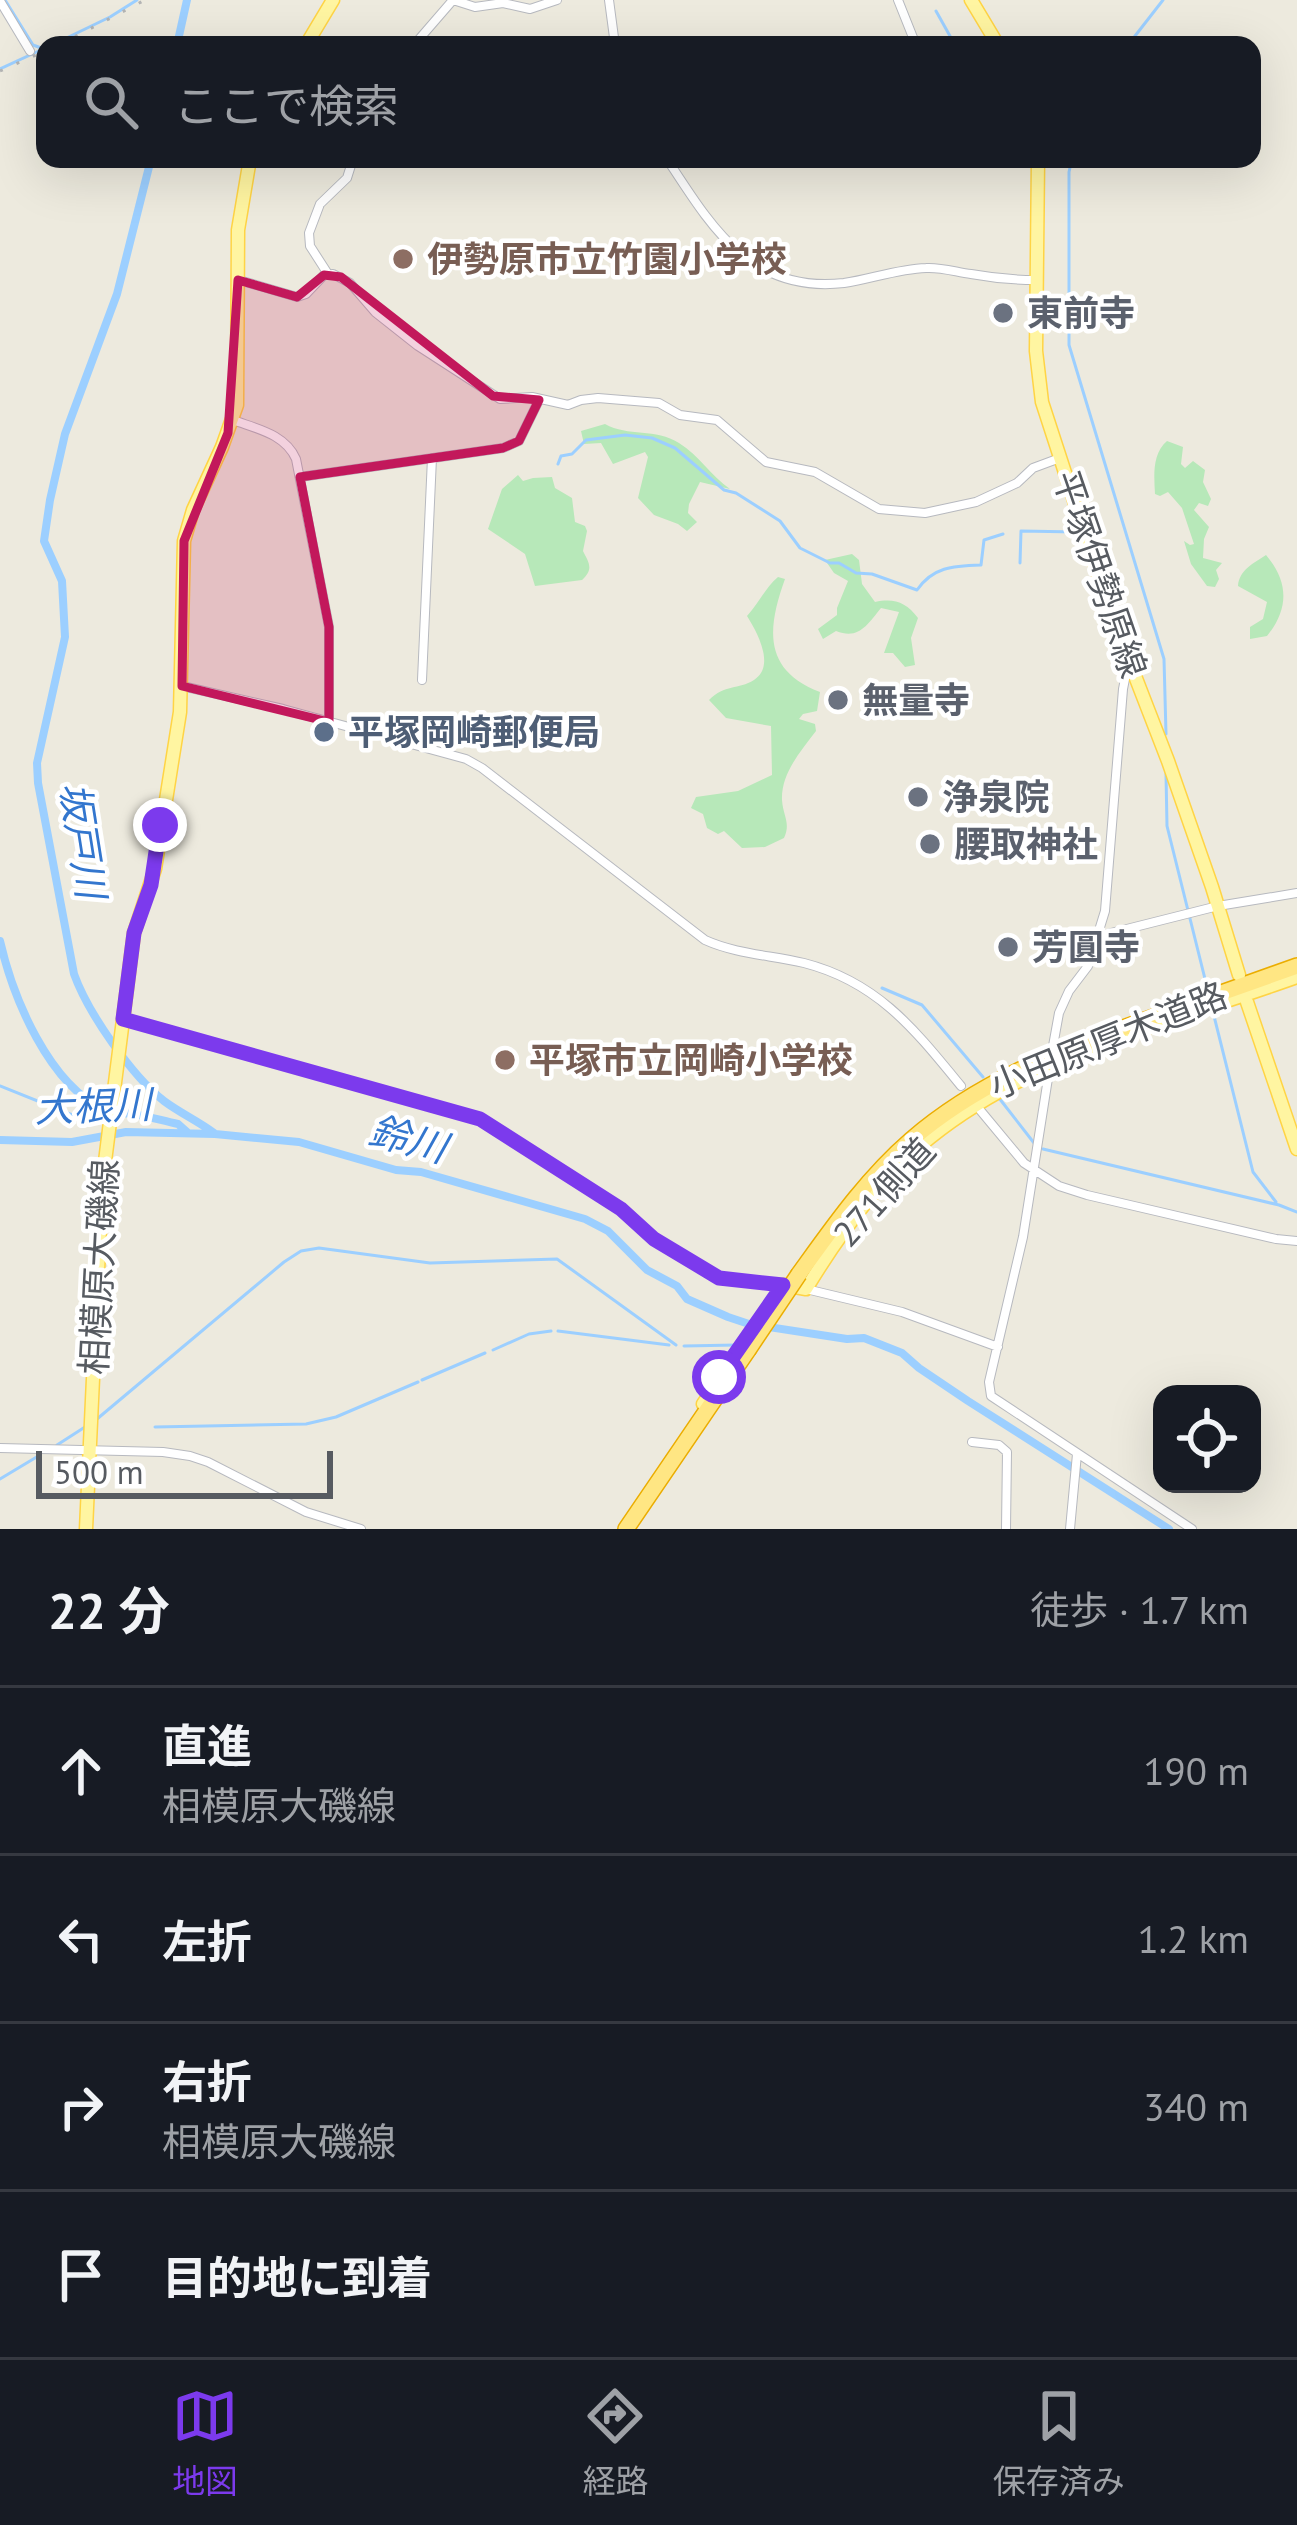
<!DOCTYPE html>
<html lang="ja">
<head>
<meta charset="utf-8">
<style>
	body { margin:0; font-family:"PT Sans","Noto Sans JP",sans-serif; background:#242831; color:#f1f3f6 }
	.controls { position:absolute; right:36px; bottom:36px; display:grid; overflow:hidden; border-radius:24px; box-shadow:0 12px 48px #0002 }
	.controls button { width:108px; height:108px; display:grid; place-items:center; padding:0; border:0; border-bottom:3px solid #363941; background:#171b24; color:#f1f3f6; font:60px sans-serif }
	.scale { position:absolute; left:36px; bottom:30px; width:297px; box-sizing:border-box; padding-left:12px; border:6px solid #575b61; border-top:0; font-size:33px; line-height:42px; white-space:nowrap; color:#575b61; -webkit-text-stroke:9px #fff; paint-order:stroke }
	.stop { position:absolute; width:36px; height:36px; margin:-27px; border:9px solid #7c3aed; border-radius:50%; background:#fff }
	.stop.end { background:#7c3aed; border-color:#fff; box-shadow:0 3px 12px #0008 }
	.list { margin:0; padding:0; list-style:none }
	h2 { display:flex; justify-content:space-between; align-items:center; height:156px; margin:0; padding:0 48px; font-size:51px }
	h2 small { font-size:39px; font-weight:400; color:#9ea1a6 }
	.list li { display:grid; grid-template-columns:78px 1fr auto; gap:36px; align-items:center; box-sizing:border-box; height:168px; padding:0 48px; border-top:3px solid #363941 }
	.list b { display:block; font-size:45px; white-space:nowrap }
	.list p { margin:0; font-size:39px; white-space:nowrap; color:#9ea1a6 }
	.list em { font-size:39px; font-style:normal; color:#9ea1a6 }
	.icon { flex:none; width:66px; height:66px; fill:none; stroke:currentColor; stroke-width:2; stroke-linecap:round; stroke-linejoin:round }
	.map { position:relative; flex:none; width:1297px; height:1529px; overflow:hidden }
	.search { position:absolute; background:#171b24; box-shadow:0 12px 48px #0002; left:36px; right:36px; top:36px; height:132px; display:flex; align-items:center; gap:30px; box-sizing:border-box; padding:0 42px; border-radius:24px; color:#9ea1a6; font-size:45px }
	.sheet { height:828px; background:#171b24 }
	nav { display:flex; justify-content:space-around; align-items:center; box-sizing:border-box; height:168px; border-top:3px solid #363941; background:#171b24; font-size:33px; color:#9ea1a6 }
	nav a { display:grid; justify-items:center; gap:6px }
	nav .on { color:#7c3aed }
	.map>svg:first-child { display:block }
	.green { fill:#b7e8b9 }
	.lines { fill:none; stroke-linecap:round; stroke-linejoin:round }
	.stream { stroke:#9ccfff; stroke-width:3 }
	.river { stroke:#9ccfff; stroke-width:8 }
	.minor-casing { stroke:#b7b9bf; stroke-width:10 }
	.major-casing { stroke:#ffd445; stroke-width:15 }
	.highway-casing { stroke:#ebad00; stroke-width:18 }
	.minor { stroke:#fff; stroke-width:8 }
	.major { stroke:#fff5a1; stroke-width:12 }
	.highway { stroke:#ffe683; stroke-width:15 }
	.rail { stroke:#b3b4b4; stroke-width:3; stroke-dasharray:3 15; stroke-linecap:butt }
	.highway-bridge-casing { stroke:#ebad00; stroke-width:18; stroke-linecap:butt }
	.highway-bridge { stroke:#ffe683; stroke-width:15 }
	.route { stroke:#7c3aed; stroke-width:15 }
	.marked { fill:#c2185b; fill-opacity:0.2; stroke:#c2185b; stroke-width:9; stroke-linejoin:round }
	.education-dot { fill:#8d6e63; stroke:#fff; stroke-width:4.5 }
	.worship-dot { fill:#6b7280; stroke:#fff; stroke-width:4.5 }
	.service-dot { fill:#5c6f8a; stroke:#fff; stroke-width:4.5 }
	.labels { text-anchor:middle; stroke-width:9; stroke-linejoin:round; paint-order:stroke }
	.education-label { font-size:36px; font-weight:bold; fill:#785e54; stroke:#fff; text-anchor:start }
	.worship-label { font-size:36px; font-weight:bold; fill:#5b616d; stroke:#fff; text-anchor:start }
	.street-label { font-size:36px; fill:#575b61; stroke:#fff }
	.service-label { font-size:36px; font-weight:bold; fill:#4e5e75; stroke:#fff; text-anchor:start }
	.water-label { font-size:39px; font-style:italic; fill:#3376ce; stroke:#fff }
</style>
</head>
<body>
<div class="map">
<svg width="1297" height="1529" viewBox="0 0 1297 1529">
	<rect width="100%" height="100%" fill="#edeade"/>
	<path class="green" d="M605,424C628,437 656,428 679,443C699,455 711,476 730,489L700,482L689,504L688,513L697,522L687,531L678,524L654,515L638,498L648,457L645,452L613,464L601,443L584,444L581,431Z
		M1167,441L1183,447L1181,464L1185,468L1193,461L1205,470L1203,482L1211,499L1208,506L1199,503L1194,510L1209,527L1204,539L1203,558L1222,563L1216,570L1219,579L1215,587L1207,586L1191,564L1184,541L1190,545L1194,544L1182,508L1168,492L1160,496L1155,494C1154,475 1152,454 1167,441Z
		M518,475L523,481L533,478L552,477L555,488L572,498L575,522L585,526L587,531L583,551C589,563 594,569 582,580L535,586L525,554L488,529L502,489Z
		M852,554L859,560L862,584L875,602C894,598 906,602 918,618L911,638L915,665L905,667L893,653H884L899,612L881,608C867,625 859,640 836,631L823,639L818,629L837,615V608L848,581L834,573L825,560Z
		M1266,555C1289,582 1289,609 1267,636L1250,639V627L1263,619L1267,602L1238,586C1239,570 1254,563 1266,555Z
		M778,577L785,579C767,629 763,670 820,692L817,711L803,714L799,719L815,724L816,731C801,751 781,773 782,800C783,816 791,823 784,838L765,847L742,848L724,831L718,834L707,828L703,814L691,808L696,797L738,791L772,775L771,726L726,718L709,700C725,684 738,690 754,680C776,666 757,632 747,616C759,603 765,588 778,577Z"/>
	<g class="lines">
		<path class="stream" d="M5,0L33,45L44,49
			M936,11L955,45
			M52,45L110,17L137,0
			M1128,45L1163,0
			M0,69L43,49
			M1072,159L1069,172V345L1164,659L1166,734
			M558,464L561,456L572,454L586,440L625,435L652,438L675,448L724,490L736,493L780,521L800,548L830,563H839L856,573L872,574L917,590C933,567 952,566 981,565L984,540L1003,534
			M1020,563L1021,531L1077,532
			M1166,774L1167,826L1207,987
			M882,988L922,1005L983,1077
			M1213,1012L1253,1172L1276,1202
			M0,1086L80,1118L106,1119
			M999,1098L1034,1143
			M1043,1149L1279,1205L1297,1212
			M558,1331L669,1345
			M684,1346L736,1345
			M493,1350L529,1334L551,1331
			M422,1380L485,1353
			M97,1419L284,1262L301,1251L319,1248L430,1263L557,1259L676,1345
			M155,1427L306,1424L336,1417L418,1382
			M57,1445L85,1427
			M0,1479L40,1455"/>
		<path class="river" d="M177,45L187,0
			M151,159L117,294L65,434L50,500L44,541L62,581L65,637L37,763L38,783L74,974C88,1013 132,1076 164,1101C180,1113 198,1121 214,1133
			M0,941C13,998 49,1085 105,1110C115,1115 122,1112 132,1114C148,1116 163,1121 178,1124L187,1132
			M0,1140L72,1142L126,1132L215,1134L299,1142L396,1170L421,1172L585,1219L608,1231L647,1270L677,1286L687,1299L728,1317L749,1324L847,1339L864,1338L902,1353L919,1368L968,1401L1169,1529"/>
		<g class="minor-casing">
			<path id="minor" d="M609,0L615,45
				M898,0L916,45
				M0,1L30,51
				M414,45L453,0L475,7L503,3L530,9L557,0
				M667,159C711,226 750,294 844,283C871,279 898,269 926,268C941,267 956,272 971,274C993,278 1014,280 1036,280
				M328,274L310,246L309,233L320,204L347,178L353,159
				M239,280L297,297L306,294L324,275L333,274L350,283L375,312L418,346L500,399L532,397L568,405L581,400L598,398L659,403L680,415L717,420L766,462L815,472L879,509L925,513L976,502L1017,483L1033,468L1060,458
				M233,420C257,429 285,434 296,459L329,627V722
				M300,477L503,448L519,441L539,400
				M422,680L432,458
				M182,686L283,709L466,759L482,768L705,940C736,954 770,955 804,963C878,982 915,1030 961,1086
				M1099,936L1218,906L1297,893
				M124,1020L480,1119L621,1209L654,1239L719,1278L783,1285
				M1053,1046L1059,1013L1069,991L1088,966L1105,911L1123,689L1126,674L1132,669
				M1049,1072L1023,1237L989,1382L991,1396L1192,1529
				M980,1110L1024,1163L1059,1186L1087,1195L1276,1239L1297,1241
				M806,1289L902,1312L998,1347
				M972,1442L999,1445L1007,1452L1006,1529
				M0,1448L163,1452L190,1456L208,1462L306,1512L361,1529
				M1070,1529L1077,1454"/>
		</g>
		<g class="major-casing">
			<path id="major" d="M971,0L998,45
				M306,45L333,0
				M1038,159L1036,351L1042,402L1111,614L1168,761L1212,887L1239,975
				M1247,1002L1297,1149
				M784,1285L806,1289C837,1238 874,1185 920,1146C1023,1057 1172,1022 1297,977
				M703,1404L769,1307
				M86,1529L102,1185L134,933L155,869L180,712L184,541L193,510L222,447L237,405L238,230L250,159"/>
		</g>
		<g class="highway-casing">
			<path id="highway" d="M799,1274C833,1227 867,1178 911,1140C978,1082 1058,1051 1140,1022C1192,1003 1245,985 1297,966
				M626,1529L748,1350"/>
		</g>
		<use href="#minor" class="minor"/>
		<use href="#major" class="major"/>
		<use href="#highway" class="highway"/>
		<path class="rail" d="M59,45L145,0
			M0,71L45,51"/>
		<g class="highway-bridge-casing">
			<path id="highway-bridge" d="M748,1350L799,1274"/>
		</g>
		<use href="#highway-bridge" class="highway-bridge"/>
	</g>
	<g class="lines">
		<path class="route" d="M160,825L151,885L134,933L123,1019L480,1119L621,1209L654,1239L719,1278L783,1285L719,1377"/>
	</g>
	<path class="marked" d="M324,275L341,277L493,396L539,400L519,441L503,448L300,477L329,627V722L182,686L184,541L228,433L238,280L297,297Z"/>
	<g class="education-dot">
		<circle cx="403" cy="259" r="12"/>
		<circle cx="505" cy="1060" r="12"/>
	</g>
	<g class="worship-dot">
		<circle cx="1003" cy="313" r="12"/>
		<circle cx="838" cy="700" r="12"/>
		<circle cx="918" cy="797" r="12"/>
		<circle cx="930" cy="844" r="12"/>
		<circle cx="1008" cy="947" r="12"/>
	</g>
	<circle class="service-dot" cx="324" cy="732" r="12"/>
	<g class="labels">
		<g class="education-label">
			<text x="427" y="272">伊勢原市立竹園小学校</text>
			<text x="529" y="1073">平塚市立岡崎小学校</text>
		</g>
		<g class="worship-label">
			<text x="1027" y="326">東前寺</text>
			<text x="862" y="713">無量寺</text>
			<text x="942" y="810">浄泉院</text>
			<text x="954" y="857">腰取神社</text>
			<text x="1032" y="960">芳圓寺</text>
		</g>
		<g class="street-label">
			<text transform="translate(1100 574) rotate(71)" y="13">平塚伊勢原線</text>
			<text transform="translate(1108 1040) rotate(-22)" y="13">小田原厚木道路</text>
			<text transform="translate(884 1192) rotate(-48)" y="13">271側道</text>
			<text transform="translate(99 1267) rotate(-87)" y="13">相模原大磯線</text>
		</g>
		<g class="service-label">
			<text x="348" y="745">平塚岡崎郵便局</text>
		</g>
		<g class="water-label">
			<text transform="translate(83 840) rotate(81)" y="14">坂戸川</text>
			<text transform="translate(93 1106) rotate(-2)" y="14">大根川</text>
			<text transform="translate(408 1139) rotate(15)" y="14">鈴川</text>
		</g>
	</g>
</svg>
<div class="controls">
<button><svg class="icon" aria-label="locate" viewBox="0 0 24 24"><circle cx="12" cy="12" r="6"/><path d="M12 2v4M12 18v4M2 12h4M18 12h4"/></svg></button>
</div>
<div class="scale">500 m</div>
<div class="stop" style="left:719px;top:1377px"></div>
<div class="stop end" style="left:160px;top:825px"></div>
<div class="search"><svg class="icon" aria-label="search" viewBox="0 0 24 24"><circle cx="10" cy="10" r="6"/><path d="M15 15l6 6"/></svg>ここで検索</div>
</div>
<section class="sheet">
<h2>22 分<small>徒歩 · 1.7 km</small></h2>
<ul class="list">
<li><svg class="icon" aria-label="ahead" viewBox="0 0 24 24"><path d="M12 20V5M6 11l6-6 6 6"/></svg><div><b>直進</b><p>相模原大磯線</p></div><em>190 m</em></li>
<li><svg class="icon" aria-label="left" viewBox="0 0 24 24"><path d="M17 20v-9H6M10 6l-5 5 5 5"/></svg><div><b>左折</b></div><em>1.2 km</em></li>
<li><svg class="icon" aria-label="right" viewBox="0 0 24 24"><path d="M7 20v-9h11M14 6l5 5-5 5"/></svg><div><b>右折</b><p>相模原大磯線</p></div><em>340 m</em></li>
<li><svg class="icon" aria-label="arrive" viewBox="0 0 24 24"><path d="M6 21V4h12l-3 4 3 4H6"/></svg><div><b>目的地に到着</b></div></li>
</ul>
</section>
<nav>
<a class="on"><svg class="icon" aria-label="map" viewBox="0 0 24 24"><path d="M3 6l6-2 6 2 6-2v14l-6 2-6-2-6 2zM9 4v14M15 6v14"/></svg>地図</a>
<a><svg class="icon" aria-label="directions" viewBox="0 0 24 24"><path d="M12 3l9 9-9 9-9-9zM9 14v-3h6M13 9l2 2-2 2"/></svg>経路</a>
<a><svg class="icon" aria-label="saved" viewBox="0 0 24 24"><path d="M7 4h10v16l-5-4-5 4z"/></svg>保存済み</a>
</nav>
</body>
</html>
